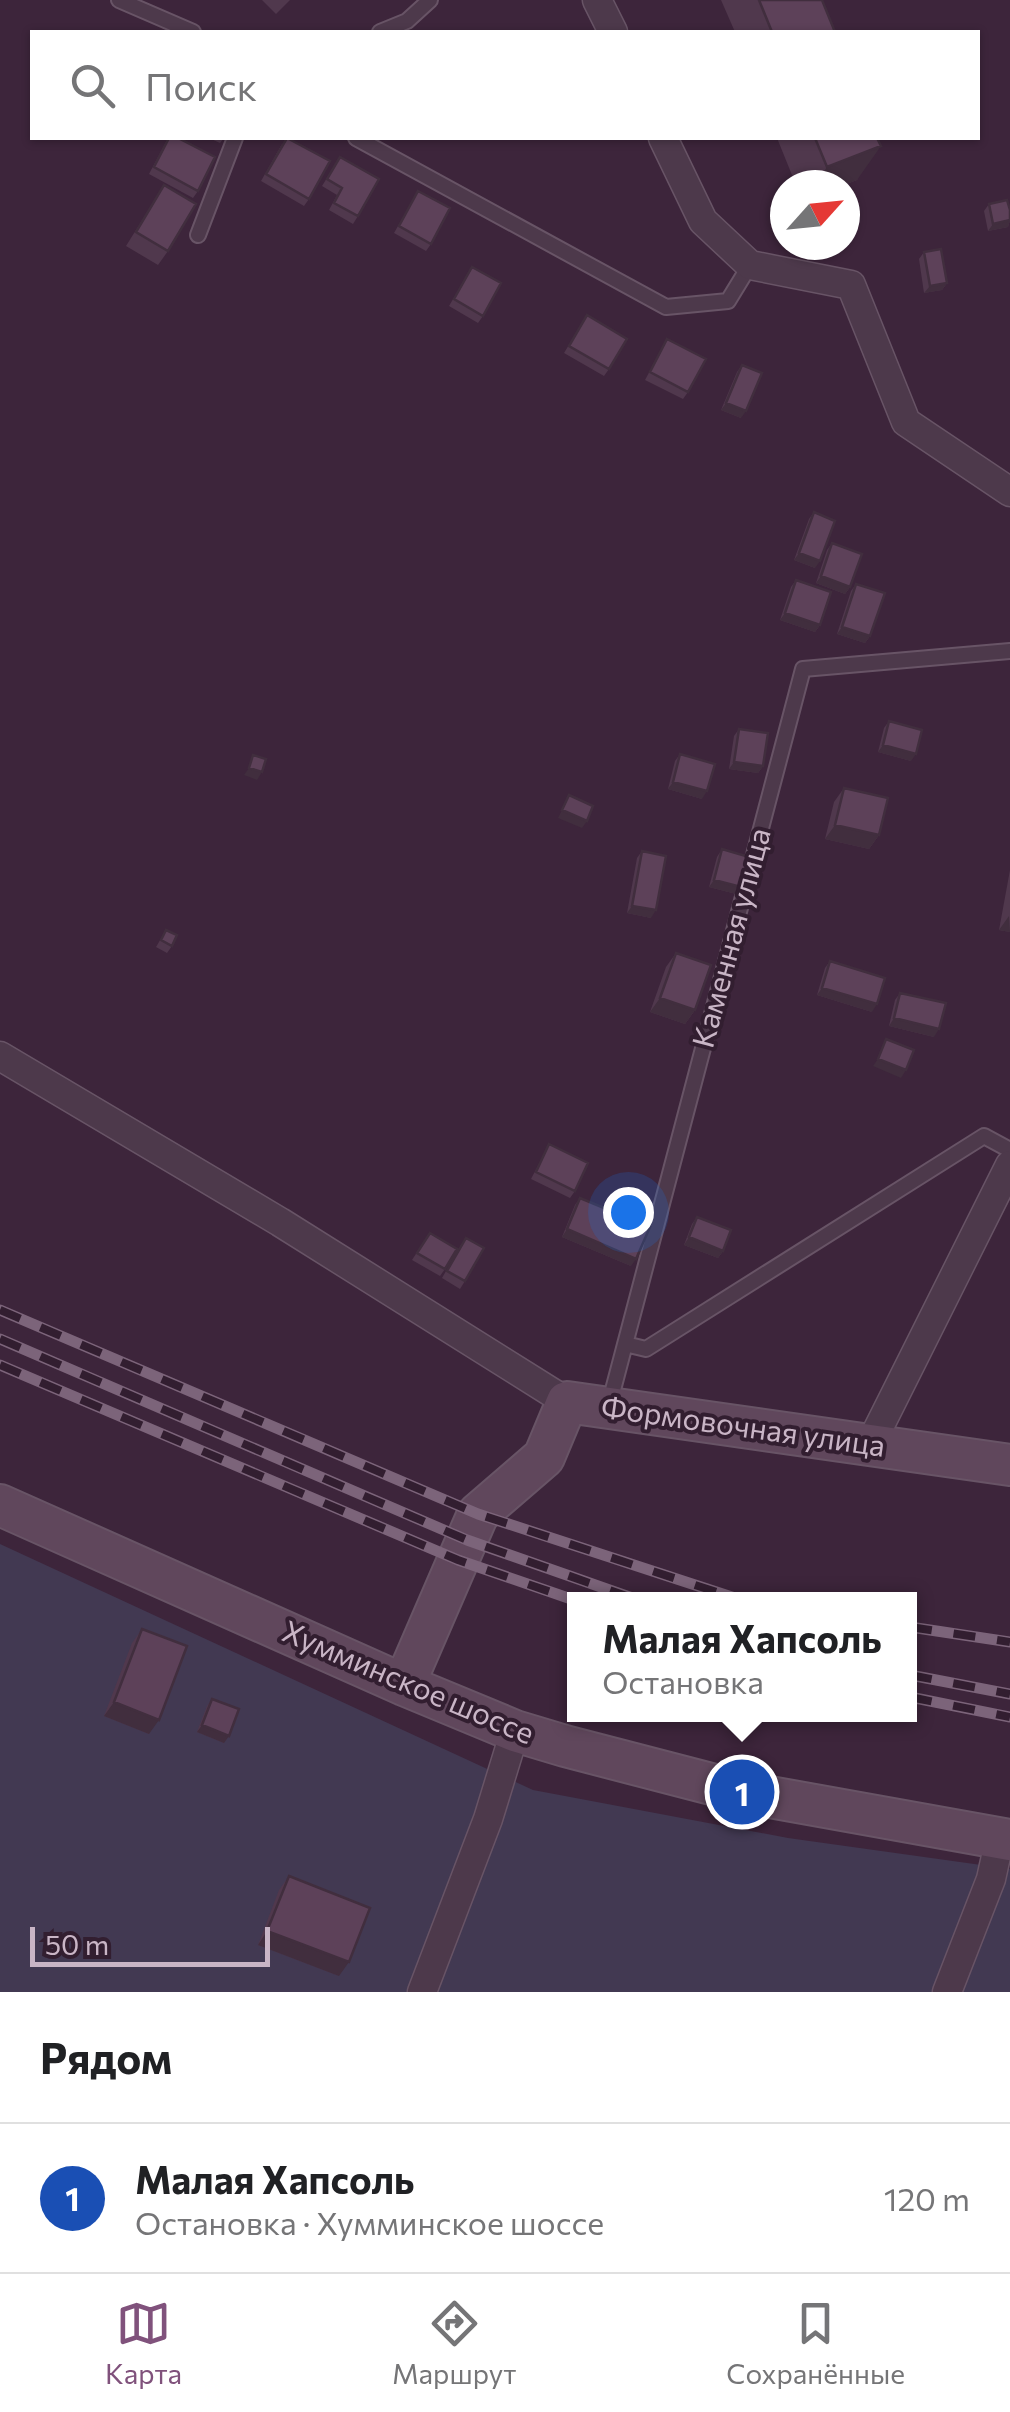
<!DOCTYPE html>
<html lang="ru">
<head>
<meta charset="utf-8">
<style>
	body { margin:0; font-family:Commissioner,sans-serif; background:#f2f2f2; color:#202124 }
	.compass { position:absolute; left:770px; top:170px; width:90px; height:90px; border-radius:50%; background:#fff; box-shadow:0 2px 8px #0004; rotate:63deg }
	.scale { position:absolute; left:30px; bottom:25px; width:240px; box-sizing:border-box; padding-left:10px; border:5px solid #c9b5c6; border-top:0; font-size:28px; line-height:35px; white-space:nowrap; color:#c9b5c6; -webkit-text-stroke:8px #321e30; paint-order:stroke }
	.you { position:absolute; left:628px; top:1212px; width:35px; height:35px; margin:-25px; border:8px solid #fff; border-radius:50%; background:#1a73e8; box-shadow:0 0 0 15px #1a73e833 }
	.badge { display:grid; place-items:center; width:65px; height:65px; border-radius:50%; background:#80527c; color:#fff; font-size:32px; font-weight:700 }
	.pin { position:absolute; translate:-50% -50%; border:5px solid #fff; box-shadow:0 2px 10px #0006 }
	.popup { position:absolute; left:567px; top:1592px; width:350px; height:130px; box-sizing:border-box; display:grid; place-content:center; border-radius:0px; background:#fff; filter:drop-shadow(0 2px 8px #0005); font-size:32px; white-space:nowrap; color:#757577 }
	.popup b { font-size:38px; color:#202124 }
	.popup::after { content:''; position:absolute; left:50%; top:100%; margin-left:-20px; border:20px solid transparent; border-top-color:#fff }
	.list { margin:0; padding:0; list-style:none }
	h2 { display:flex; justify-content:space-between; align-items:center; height:130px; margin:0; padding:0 40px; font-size:42px }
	h2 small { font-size:32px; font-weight:400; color:#757577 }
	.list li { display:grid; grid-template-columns:65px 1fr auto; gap:30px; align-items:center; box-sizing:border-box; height:150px; padding:0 40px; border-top:2px solid #e0e0e0 }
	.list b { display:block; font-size:38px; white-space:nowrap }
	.list p { margin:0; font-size:32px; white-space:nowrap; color:#757577 }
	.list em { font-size:32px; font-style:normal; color:#757577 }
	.icon { flex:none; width:55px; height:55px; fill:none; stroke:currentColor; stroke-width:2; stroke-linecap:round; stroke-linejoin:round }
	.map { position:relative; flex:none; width:1010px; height:1992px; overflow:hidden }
	.search { position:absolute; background:#fff; box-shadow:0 2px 8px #0004; left:30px; right:30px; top:30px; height:110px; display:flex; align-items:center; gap:25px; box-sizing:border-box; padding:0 35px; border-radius:0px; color:#757577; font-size:38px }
	.sheet { height:280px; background:#fff }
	nav { display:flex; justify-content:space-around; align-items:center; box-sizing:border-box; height:140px; border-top:2px solid #e0e0e0; background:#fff; font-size:28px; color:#757577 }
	nav a { display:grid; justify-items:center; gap:5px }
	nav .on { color:#80527c }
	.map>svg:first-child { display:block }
	.green { fill:#423952 }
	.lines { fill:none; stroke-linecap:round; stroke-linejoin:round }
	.lane-casing { stroke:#685466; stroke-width:18 }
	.street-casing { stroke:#685466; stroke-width:31 }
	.secondary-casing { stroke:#685466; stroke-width:44 }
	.lane { stroke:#4d394b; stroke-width:14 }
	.street { stroke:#4d394b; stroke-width:28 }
	.secondary { stroke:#60475c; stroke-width:40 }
	.rail-casing { stroke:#7c647a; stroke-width:11 }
	.rail { stroke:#321e30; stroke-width:8; stroke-dasharray:22; stroke-linecap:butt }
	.wall { fill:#50384d }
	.shaded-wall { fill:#412e3e }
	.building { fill:#5d4159; stroke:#412e3e; stroke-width:2.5 }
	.labels { text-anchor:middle; stroke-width:8; stroke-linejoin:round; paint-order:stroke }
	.street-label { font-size:30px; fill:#c9b5c6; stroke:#321e30 }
</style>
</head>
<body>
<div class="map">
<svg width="1010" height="1992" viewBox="0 0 1010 1992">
	<rect width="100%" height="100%" fill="#3d253b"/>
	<path class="green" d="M0,1544L533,1790L788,1838L1010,1869V1992H0Z"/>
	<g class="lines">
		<g class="lane-casing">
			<path id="lane" d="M119,0L193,32
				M380,32L407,21L430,0
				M356,138L666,307L728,301L750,265
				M198,235L235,138
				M625,1344L646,1349L984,1136L1010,1150
				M609,1405L803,669L1010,651"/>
		</g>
		<g class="street-casing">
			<path id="street" d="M597,0L613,32
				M663,138L703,221L750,265L851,285L906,422L1010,492
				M0,1056L280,1222L567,1402
				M870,1445L1010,1165
				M422,1992L488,1819L515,1731
				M947,1992L991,1879L1000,1838"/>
		</g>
		<g class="secondary-casing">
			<path id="secondary" d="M0,1505L404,1685L515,1731L565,1746L742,1792L1010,1840
				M404,1685L478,1514L544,1457L567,1402L1010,1465"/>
		</g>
		<use href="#lane" class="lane"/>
		<use href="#street" class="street"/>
		<use href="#secondary" class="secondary"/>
		<g class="rail-casing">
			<path id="rail" d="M0,1310L478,1514L741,1600
				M0,1339L467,1540L638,1600
				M0,1365L458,1560L574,1600
				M910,1627L1010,1642
				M910,1675L1010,1694
				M910,1697L1010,1717"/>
		</g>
		<use href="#rail" class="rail"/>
	</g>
	<path class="wall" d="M262,0H290L276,14Z
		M721,0H822L835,32H735Z
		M168,138L198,191L193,198L149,174Z
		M209,138H224L220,143Z
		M777,138H877L857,180L844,185H796Z
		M282,144L309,199L304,206L261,181Z
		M340,157L358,216L353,224L329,210L337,195L322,186Z
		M164,185L168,251L158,265L126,246Z
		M418,191L431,244L426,251L394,233Z
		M989,204L1010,220L1008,227L988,231L984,211Z
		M924,252L947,283L942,290L924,293L919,259Z
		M472,267L483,316L478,323L449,306Z
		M587,315L609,369L604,376L564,353Z
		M667,339L688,392L683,399L645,380Z
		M742,365L741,418L721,410L737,372Z
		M814,512L815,568L794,560L809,519Z
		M832,543L850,587L845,594L816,583L827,550Z
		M796,580L820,625L815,632L780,620L791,587Z
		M856,584L870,636L865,643L837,634L851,591Z
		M889,721L911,761L878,752L884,728Z
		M739,729L763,766L758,773L729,769L734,736Z
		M680,754L702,799L668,789L675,761Z
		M844,788L879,835L869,849L825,839L834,802Z
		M722,849L749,889L744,896L709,887L717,857Z
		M642,851L651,918L627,913L637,858Z
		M1010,870V932L999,930Z
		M166,930L172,946L167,953L156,947Z
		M676,953L695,1010L685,1024L650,1012L666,967Z
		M830,961L872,1012L817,995L825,968Z
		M900,993L934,1037L889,1026L895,1000Z
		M549,1144L575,1191L570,1198L531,1179Z
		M580,1198L631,1266L562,1237L575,1205Z
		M697,1217L723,1251L718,1258L684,1245L692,1224Z
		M425,1240L445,1269L440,1276L412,1260Z
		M461,1245L465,1281L460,1289L442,1278Z
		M142,1629L149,1734L104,1716L132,1643Z
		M212,1699L224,1743L197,1732L207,1706Z
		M289,1876L339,1976L258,1945L279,1890Z"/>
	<path class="shaded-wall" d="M881,146L857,180L844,185H815L827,167Z
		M1010,220L1008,227L988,231L993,224Z
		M947,283L942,290L924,293L930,286Z
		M726,403L746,411L741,418L721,410Z
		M799,553L820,561L815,568L794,560Z
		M821,576L850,587L845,594L816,583Z
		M785,613L820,625L815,632L780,620Z
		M842,627L870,636L865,643L837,634Z
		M883,745L916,754L911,761L878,752Z
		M734,762L763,766L758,773L729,769Z
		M249,768L262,772L257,780L244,775Z
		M673,782L707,791L702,799L668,789Z
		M562,810L587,821L582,828L558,818Z
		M835,825L879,835L869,849L825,839Z
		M714,880L749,889L744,896L709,887Z
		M632,906L656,910L651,918L627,913Z
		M1009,916L1010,932L999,930Z
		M822,988L877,1004L872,1012L817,995Z
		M660,998L695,1010L685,1024L650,1012Z
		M894,1018L939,1029L934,1037L889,1026Z
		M878,1059L906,1070L901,1078L873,1066Z
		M567,1229L636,1259L631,1266L562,1237Z
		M689,1237L723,1251L718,1258L684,1245Z
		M114,1702L159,1720L149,1734L104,1716Z
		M202,1725L229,1736L224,1743L197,1732Z
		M267,1931L349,1962L339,1976L258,1945Z"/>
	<path class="building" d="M759,0H822L835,32H772Z
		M169,138H178L215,157L198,191L154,167Z
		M287,138L330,161L309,199L266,174Z
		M815,138H877L881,146L827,167Z
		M340,157L379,179L358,216L334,203L342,188L327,179Z
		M164,185L196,204L168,251L136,232Z
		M418,191L450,208L431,244L399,226Z
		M1007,200L1010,210V220L993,224L989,204Z
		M941,249L947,283L930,286L924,252Z
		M472,267L501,283L483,316L454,299Z
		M587,315L627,339L609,369L569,346Z
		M667,339L706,359L688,392L650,372Z
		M742,365L762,373L746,411L726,403Z
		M814,512L835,521L820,561L799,553Z
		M832,543L862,554L850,587L821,576Z
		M796,580L831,592L820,625L785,613Z
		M856,584L885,593L870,636L842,627Z
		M889,721L922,730L916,754L883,745Z
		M739,729L768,733L763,766L734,762Z
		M680,754L715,764L707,791L673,782Z
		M253,755L266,759L262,772L249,768Z
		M844,788L888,798L879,835L835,825Z
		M569,795L593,806L587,821L562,810Z
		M722,849L756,859L749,889L714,880Z
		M642,851L666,856L656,910L632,906Z
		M166,930L177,935L172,946L161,940Z
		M676,953L711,965L695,1010L660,998Z
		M830,961L885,978L877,1004L822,988Z
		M900,993L946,1003L939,1029L894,1018Z
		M886,1039L914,1050L906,1070L878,1059Z
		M549,1144L588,1163L575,1191L536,1172Z
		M580,1198L650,1227L636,1259L567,1229Z
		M697,1217L731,1230L723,1251L689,1237Z
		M430,1233L457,1249L445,1269L417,1253Z
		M466,1238L484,1248L465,1281L447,1271Z
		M142,1629L187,1646L159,1720L114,1702Z
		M212,1699L239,1709L229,1736L202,1725Z
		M289,1876L370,1908L349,1962L267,1931Z"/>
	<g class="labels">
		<g class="street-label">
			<text transform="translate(732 938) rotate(-75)" y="10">Каменная улица</text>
			<text transform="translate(743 1427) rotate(8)" y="10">Формовочная улица</text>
			<text transform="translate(408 1683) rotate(23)" y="10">Хумминское шоссе</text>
		</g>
	</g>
</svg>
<svg class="compass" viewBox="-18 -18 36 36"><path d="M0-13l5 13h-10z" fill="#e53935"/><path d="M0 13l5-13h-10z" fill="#757577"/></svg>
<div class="scale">50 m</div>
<div class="you"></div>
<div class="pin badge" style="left:742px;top:1792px;background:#1a4fb4">1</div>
<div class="popup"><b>Малая Хапсоль</b>Остановка</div>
<div class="search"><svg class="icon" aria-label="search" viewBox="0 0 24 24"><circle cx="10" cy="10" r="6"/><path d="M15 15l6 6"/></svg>Поиск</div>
</div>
<section class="sheet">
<h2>Рядом<small></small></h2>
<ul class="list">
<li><span class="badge" style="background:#1a4fb4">1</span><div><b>Малая Хапсоль</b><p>Остановка · Хумминское шоссе</p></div><em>120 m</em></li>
</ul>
</section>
<nav>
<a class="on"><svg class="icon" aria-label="map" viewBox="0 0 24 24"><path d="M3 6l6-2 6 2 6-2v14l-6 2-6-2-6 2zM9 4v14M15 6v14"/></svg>Карта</a>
<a><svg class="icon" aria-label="directions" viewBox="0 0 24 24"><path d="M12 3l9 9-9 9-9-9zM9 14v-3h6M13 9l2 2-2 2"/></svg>Маршрут</a>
<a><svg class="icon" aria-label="saved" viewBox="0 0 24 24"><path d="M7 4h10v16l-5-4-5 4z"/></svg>Сохранённые</a>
</nav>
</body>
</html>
